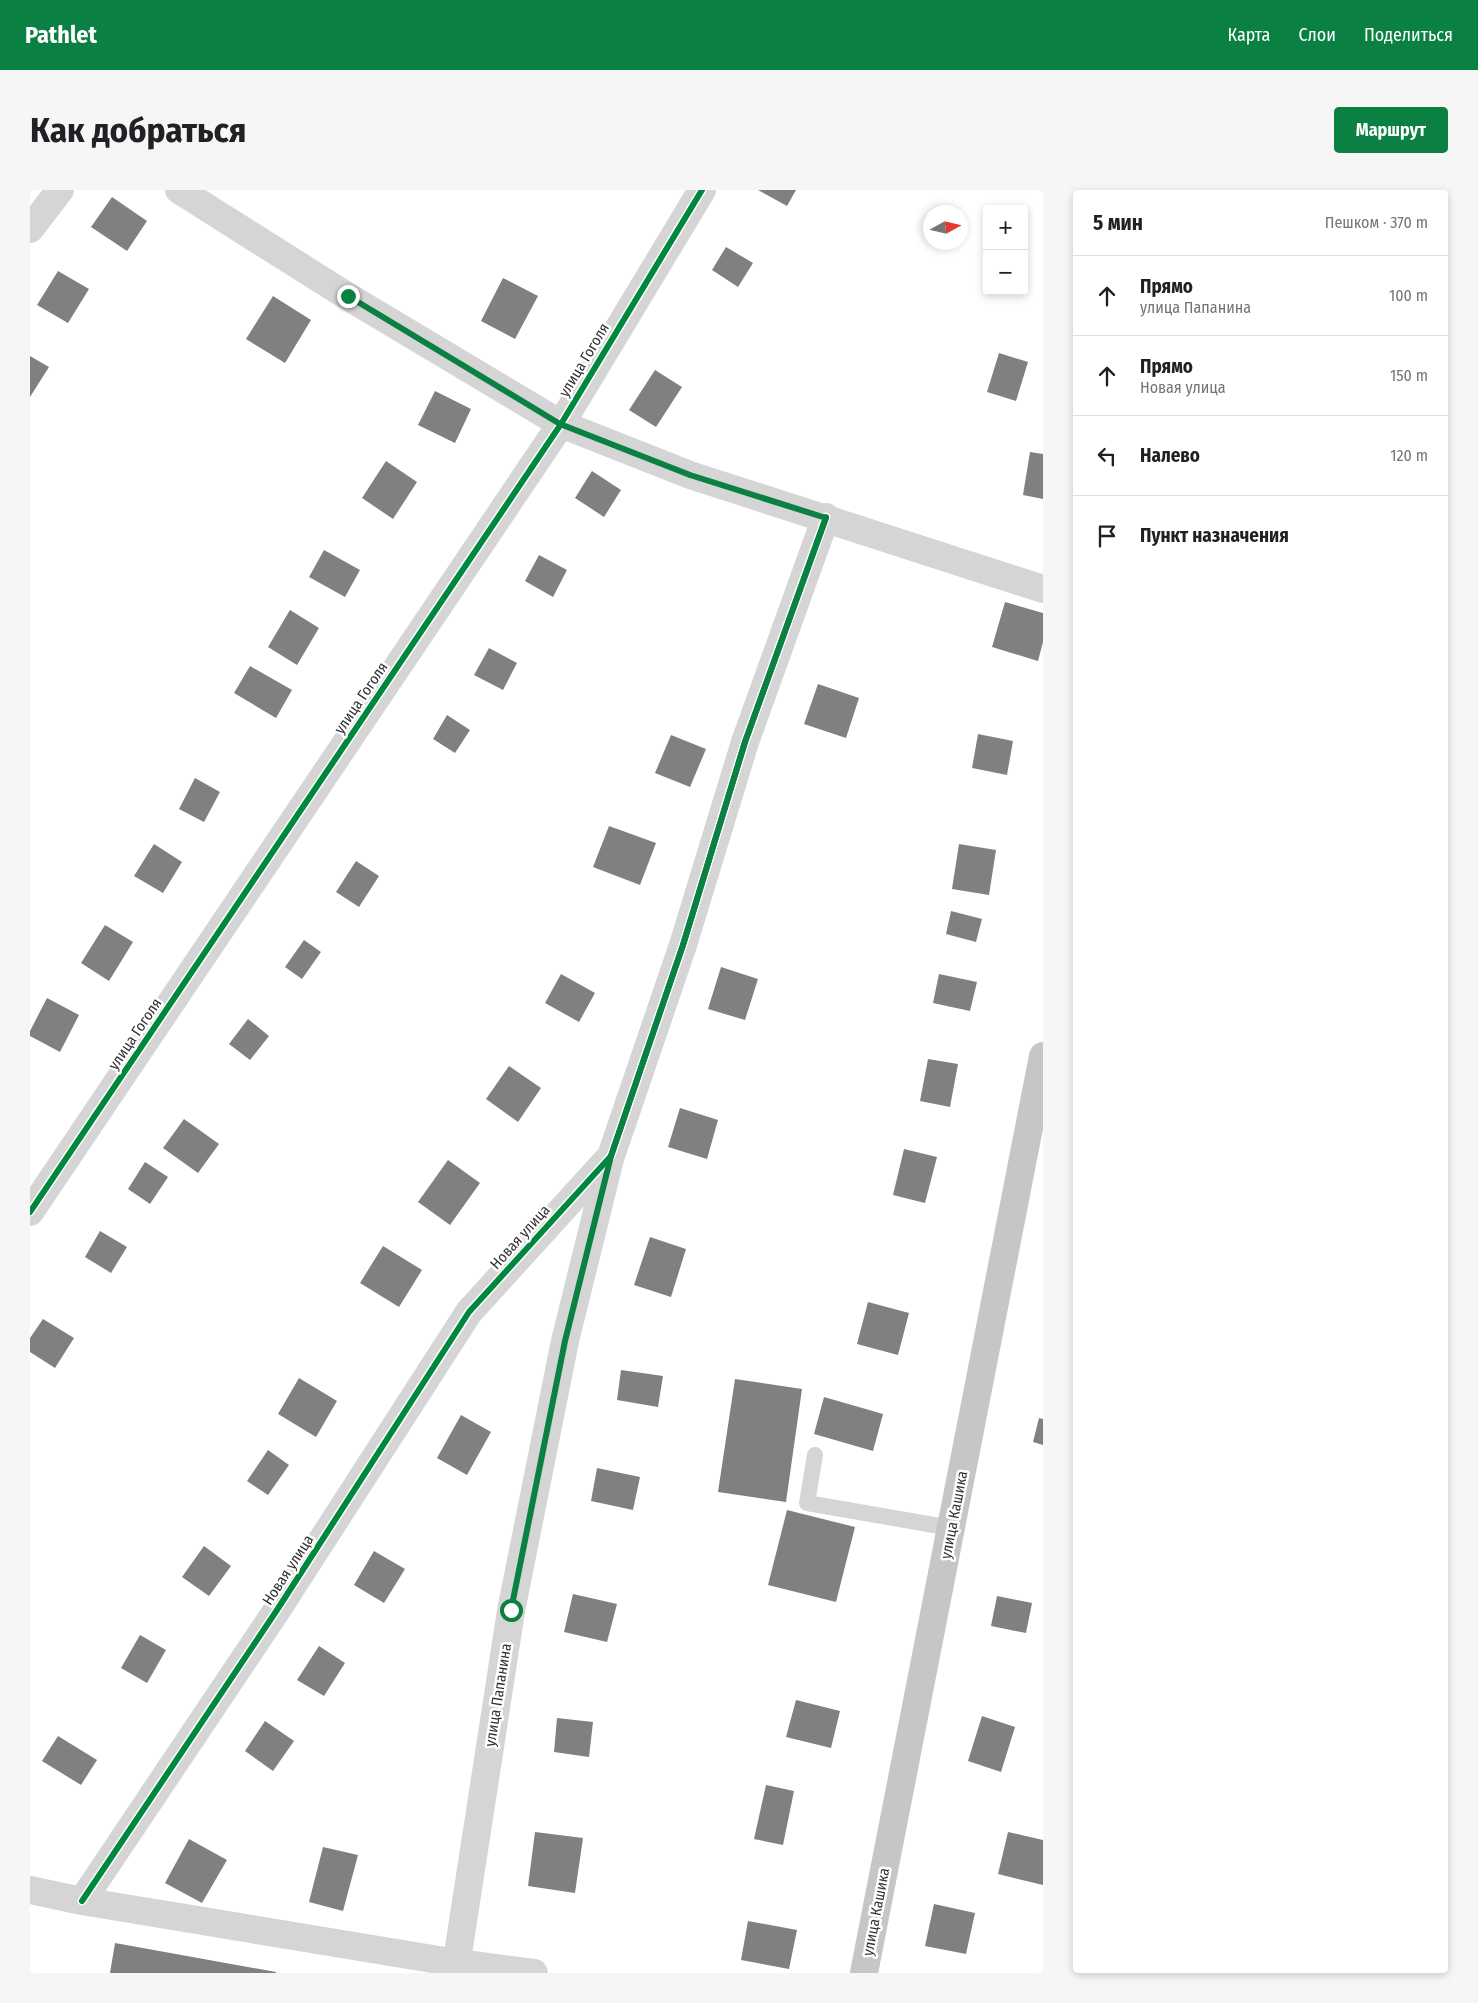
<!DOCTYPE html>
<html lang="ru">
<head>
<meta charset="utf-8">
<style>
	body { margin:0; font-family:"Fira Sans Condensed",sans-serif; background:#f6f6f6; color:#202124 }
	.controls { position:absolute; right:15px; top:15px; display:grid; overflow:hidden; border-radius:5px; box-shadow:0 2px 8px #0003 }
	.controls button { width:45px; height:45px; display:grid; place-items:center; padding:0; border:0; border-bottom:1px solid #e0e0e0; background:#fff; color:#202124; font:25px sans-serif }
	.compass { position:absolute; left:893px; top:15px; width:45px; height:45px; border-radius:50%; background:#fff; box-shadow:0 2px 8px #0003; rotate:82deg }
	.stop { position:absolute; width:15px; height:15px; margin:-11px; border:4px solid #0b8043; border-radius:50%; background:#fff }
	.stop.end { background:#0b8043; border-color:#fff; box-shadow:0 1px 5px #0008 }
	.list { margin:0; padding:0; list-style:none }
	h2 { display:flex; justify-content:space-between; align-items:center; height:65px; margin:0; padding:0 20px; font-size:21px }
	h2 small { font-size:16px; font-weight:400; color:#757577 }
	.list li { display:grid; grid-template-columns:32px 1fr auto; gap:15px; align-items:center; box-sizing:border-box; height:80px; padding:0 20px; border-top:1px solid #e0e0e0 }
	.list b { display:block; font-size:19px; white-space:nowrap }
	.list p { margin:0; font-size:16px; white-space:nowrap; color:#757577 }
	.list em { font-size:16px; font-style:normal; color:#757577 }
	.icon { flex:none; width:28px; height:28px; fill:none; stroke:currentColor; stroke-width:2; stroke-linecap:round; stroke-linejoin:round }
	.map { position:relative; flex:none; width:1013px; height:1783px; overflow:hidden; border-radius:5px }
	header { display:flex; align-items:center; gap:30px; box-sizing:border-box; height:70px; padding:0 25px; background:#0b8043; color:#fff }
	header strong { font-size:24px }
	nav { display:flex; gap:28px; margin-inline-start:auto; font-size:18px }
	.intro { display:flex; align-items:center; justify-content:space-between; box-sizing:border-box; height:120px; padding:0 30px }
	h1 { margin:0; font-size:35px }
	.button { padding:12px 22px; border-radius:5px; background:#0b8043; color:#fff; font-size:18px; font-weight:700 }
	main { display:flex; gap:30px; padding:0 30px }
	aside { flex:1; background:#fff; border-radius:5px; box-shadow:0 2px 8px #0003 }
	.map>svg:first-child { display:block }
	.building { fill:#808080 }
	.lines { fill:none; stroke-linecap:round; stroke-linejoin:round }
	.service { stroke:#d5d5d5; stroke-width:16 }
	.minor { stroke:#d5d5d5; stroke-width:28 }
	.trunk { stroke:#c6c6c6; stroke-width:28 }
	.cycleway-casing { stroke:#fff; stroke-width:9 }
	.cycleway { stroke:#00873e; stroke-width:6 }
	.route { stroke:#0b8043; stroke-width:6 }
	.labels { text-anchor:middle; stroke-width:5; stroke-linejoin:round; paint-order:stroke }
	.street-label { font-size:15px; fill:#313131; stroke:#fff }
</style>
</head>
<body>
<header>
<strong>Pathlet</strong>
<nav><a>Карта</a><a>Слои</a><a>Поделиться</a></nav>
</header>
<div class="intro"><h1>Как добраться</h1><a class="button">Маршрут</a></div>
<main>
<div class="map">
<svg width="1013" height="1783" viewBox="0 0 1013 1783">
	<rect width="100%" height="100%" fill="#fff"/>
	<path class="building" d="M728,0H766L757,16Z
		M82,7L117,31L97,61L61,37Z
		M696,57L723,73L708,97L682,80Z
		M28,81L59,99L38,133L7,115Z
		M473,88L508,106L485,149L451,131Z
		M243,106L281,130L255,173L216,149Z
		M969,163L998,172L986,211L957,202Z
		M0,166L19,177L0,207Z
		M625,180L652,197L626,237L599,220Z
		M405,201L441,219L425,253L388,235Z
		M1000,262L1013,264V309L993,305Z
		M356,271L387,292L363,329L332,308Z
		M562,281L591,300L574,327L545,308Z
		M294,360L330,380L315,407L279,387Z
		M509,365L537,380L523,407L495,391Z
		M975,412L1013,423V452L1008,471L962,457Z
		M260,420L289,438L267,475L238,457Z
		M459,458L487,473L473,500L444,485Z
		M220,476L262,500L246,528L204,503Z
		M788,494L829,508L816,548L774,534Z
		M417,525L440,540L425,563L403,549Z
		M948,544L983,551L977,585L942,578Z
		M641,545L676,559L660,597L625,583Z
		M165,588L190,602L174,632L149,619Z
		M579,636L626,653L610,695L563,677Z
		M124,654L152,672L133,703L104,686Z
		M929,654L966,660L959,705L922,699Z
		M326,671L349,686L329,717L306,702Z
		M921,721L952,729L946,752L916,744Z
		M75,735L103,752L79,791L51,773Z
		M274,750L291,762L272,789L255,777Z
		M691,777L728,789L715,830L678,819Z
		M531,784L565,803L549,832L515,813Z
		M909,784L947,792L940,821L903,813Z
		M17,808L49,825L30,862L0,846V841Z
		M218,829L239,846L220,870L199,854Z
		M898,869L928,874L920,917L890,911Z
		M479,876L511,898L488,932L456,909Z
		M650,918L688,930L677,969L638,957Z
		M154,929L189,954L168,983L133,958Z
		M874,959L907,967L895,1013L863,1005Z
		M418,970L450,993L420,1035L388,1012Z
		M115,972L138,987L120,1014L98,999Z
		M70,1041L97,1057L81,1083L55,1067Z
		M620,1047L656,1059L641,1107L604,1095Z
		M353,1056L392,1080L369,1117L330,1093Z
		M838,1112L879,1123L868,1165L827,1154Z
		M13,1129L44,1148L25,1178L0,1162V1148Z
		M591,1180L633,1186L628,1217L587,1210Z
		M269,1188L307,1211L286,1247L248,1224Z
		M705,1189L772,1199L756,1312L688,1302Z
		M794,1207L853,1224L843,1261L784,1244Z
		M431,1225L461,1242L437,1285L407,1268Z
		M1009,1228L1013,1229V1255L1003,1252Z
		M238,1260L259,1275L238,1305L217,1291Z
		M567,1278L610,1287L603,1320L561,1311Z
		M757,1320L825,1337L806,1412L738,1395Z
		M174,1356L201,1376L179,1406L152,1387Z
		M344,1361L375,1379L354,1413L324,1395Z
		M543,1404L587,1414L577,1452L534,1442Z
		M967,1406L1002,1413L996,1443L961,1436Z
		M110,1445L136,1460L117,1493L91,1478Z
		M289,1456L315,1473L294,1506L267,1490Z
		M766,1510L810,1521L801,1558L756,1547Z
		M952,1526L985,1537L971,1582L938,1571Z
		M527,1528L563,1532L559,1567L524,1562Z
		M235,1531L264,1551L243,1581L215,1561Z
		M28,1546L67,1570L51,1595L12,1571Z
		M736,1595L764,1601L753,1655L724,1649Z
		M505,1642L553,1648L545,1703L498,1696Z
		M978,1642L1013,1650V1695L968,1684Z
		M159,1649L197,1670L172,1713L135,1693Z
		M293,1657L328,1665L313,1721L279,1712Z
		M904,1714L945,1723L936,1764L895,1756Z
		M718,1731L767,1740L759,1779L711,1770Z
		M85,1753L246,1782V1783H80Z"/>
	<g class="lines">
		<path class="service" d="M785,1265L777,1313L921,1338"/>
		<path class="minor" d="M149,0L317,106L531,234L660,285L1013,399
			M0,39L30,0
			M0,1022L531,234L672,0
			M0,1700L52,1711L427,1773L504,1783
			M52,1711L247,1420L439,1122L581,966L653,755L715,552L796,327
			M425,1783L481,1421L535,1151L580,969"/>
		<path class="trunk" d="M834,1783L1013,866"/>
		<g class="cycleway-casing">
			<path id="cycleway" d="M0,1022L531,234L672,0
				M52,1711L247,1420L439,1122L581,966L653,755L715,552L796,327"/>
		</g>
		<use href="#cycleway" class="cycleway"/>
	</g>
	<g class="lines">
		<path class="route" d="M318,106L530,234L660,285L796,328L715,552L653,755L581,966L535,1151L481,1420"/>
	</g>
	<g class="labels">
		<g class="street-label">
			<text transform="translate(554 170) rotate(-59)" y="5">улица Гоголя</text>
			<text transform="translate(331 508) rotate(-56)" y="5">улица Гоголя</text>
			<text transform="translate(105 844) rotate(-56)" y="5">улица Гоголя</text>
			<text transform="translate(490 1047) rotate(-48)" y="5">Новая улица</text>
			<text transform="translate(924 1325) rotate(-79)" y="5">улица Кашика</text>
			<text transform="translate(258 1380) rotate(-57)" y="5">Новая улица</text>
			<text transform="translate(468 1505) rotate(-81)" y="5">улица Папанина</text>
			<text transform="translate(846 1722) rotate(-79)" y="5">улица Кашика</text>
		</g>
	</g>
</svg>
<div class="controls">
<button>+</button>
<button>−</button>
</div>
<svg class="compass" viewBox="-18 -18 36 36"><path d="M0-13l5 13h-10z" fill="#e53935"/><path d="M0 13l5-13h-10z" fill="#757577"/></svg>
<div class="stop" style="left:481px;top:1420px"></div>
<div class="stop end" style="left:318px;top:106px"></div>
</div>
<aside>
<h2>5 мин<small>Пешком · 370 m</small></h2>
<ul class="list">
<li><svg class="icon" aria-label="ahead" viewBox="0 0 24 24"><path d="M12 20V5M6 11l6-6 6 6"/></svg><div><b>Прямо</b><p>улица Папанина</p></div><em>100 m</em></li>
<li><svg class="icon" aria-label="ahead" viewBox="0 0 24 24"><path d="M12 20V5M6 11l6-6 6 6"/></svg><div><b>Прямо</b><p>Новая улица</p></div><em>150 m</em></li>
<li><svg class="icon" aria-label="left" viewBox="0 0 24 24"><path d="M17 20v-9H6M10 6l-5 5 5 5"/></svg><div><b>Налево</b></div><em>120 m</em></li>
<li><svg class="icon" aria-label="arrive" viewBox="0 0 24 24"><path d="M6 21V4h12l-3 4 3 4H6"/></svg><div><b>Пункт назначения</b></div></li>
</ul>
</aside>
</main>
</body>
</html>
